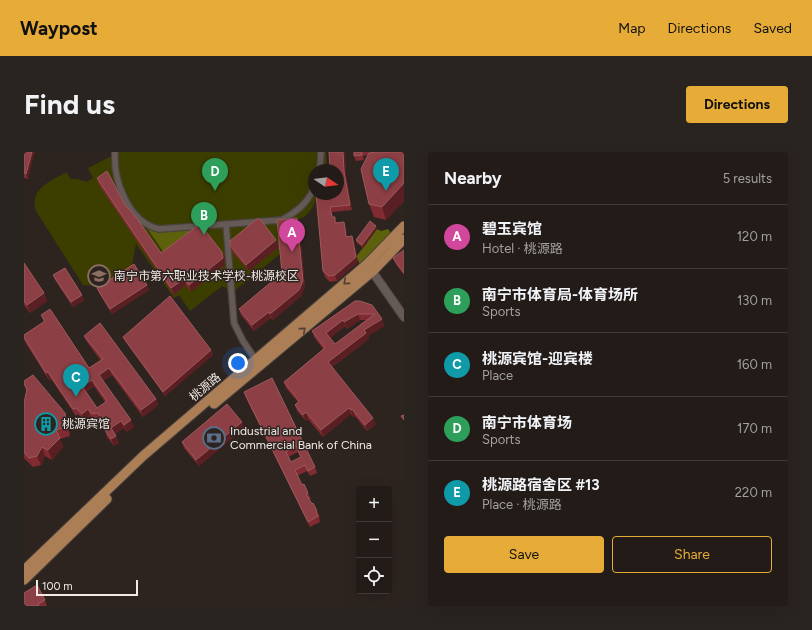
<!DOCTYPE html>
<html lang="en">
<head>
<meta charset="utf-8">
<style>
	body { margin:0; font-family:Figtree,"Noto Sans SC",sans-serif; background:#2a2421; color:#f1f3f6 }
	.controls { position:absolute; right:12px; bottom:12px; display:grid; overflow:hidden; border-radius:4px; box-shadow:0 4px 16px #0002 }
	.controls button { width:36px; height:36px; display:grid; place-items:center; padding:0; border:0; border-bottom:1px solid #3f3937; background:#221b18; color:#f1f3f6; font:20px sans-serif }
	.compass { position:absolute; left:284px; top:12px; width:36px; height:36px; border-radius:50%; background:#221b18; box-shadow:0 4px 16px #0002; rotate:103deg }
	.scale { position:absolute; left:12px; bottom:10px; width:102px; box-sizing:border-box; padding-left:4px; border:2px solid #f0e9e6; border-top:0; font-size:11px; line-height:14px; white-space:nowrap; color:#f0e9e6; -webkit-text-stroke:3px #2d2420; paint-order:stroke }
	.you { position:absolute; left:214px; top:211px; width:14px; height:14px; margin:-10px; border:3px solid #fff; border-radius:50%; background:#1a73e8; box-shadow:0 0 0 6px #1a73e833 }
	.badge { display:grid; place-items:center; width:26px; height:26px; border-radius:50%; background:#e7ac37; color:#fff; font-size:13px; font-weight:700 }
	.pin { position:absolute; translate:-50% -33px; filter:drop-shadow(0 1px 2px #0008) }
	.pin::after { content:''; position:absolute; top:21px; width:14px; height:12px; background:inherit; clip-path:polygon(0 0,100% 0,50% 100%) }
	.list { margin:0; padding:0; list-style:none }
	h2 { display:flex; justify-content:space-between; align-items:center; height:52px; margin:0; padding:0 16px; font-size:17px }
	h2 small { font-size:13px; font-weight:400; color:#a2a1a2 }
	.list li { display:grid; grid-template-columns:26px 1fr auto; gap:12px; align-items:center; box-sizing:border-box; height:64px; padding:0 16px; border-top:1px solid #3f3937 }
	.list b { display:block; font-size:15px; white-space:nowrap }
	.list p { margin:0; font-size:13px; white-space:nowrap; color:#a2a1a2 }
	.list em { font-size:13px; font-style:normal; color:#a2a1a2 }
	.actions { display:flex; gap:8px; padding:12px 16px }
	.actions a { flex:1; padding:9px 0; border:1px solid #e7ac37; border-radius:4px; text-align:center; font-size:14px; color:#e7ac37 }
	.actions .main { background:#e7ac37; color:#111 }
	.icon { flex:none; width:22px; height:22px; fill:none; stroke:currentColor; stroke-width:2; stroke-linecap:round; stroke-linejoin:round }
	.map { position:relative; flex:none; width:380px; height:454px; overflow:hidden; border-radius:4px }
	header { display:flex; align-items:center; gap:24px; box-sizing:border-box; height:56px; padding:0 20px; background:#e7ac37; color:#111 }
	header strong { font-size:19px }
	nav { display:flex; gap:22px; margin-inline-start:auto; font-size:14px }
	.intro { display:flex; align-items:center; justify-content:space-between; box-sizing:border-box; height:96px; padding:0 24px }
	h1 { margin:0; font-size:28px }
	.button { padding:10px 18px; border-radius:4px; background:#e7ac37; color:#111; font-size:14px; font-weight:700 }
	main { display:flex; gap:24px; padding:0 24px }
	aside { flex:1; background:#221b18; border-radius:4px; box-shadow:0 4px 16px #0002 }
	.map>svg:first-child { display:block }
	.green { fill:#3c3e00 }
	.forest { fill:#5d610b }
	.lines { fill:none; stroke-linecap:round; stroke-linejoin:round }
	.minor-casing { stroke:#4a423e; stroke-width:8 }
	.secondary-casing { stroke:#4a423e; stroke-width:10 }
	.primary-casing { stroke:#4a423e; stroke-width:11 }
	.minor { stroke:#655a55; stroke-width:5.5 }
	.secondary { stroke:#655a55; stroke-width:8 }
	.primary { stroke:#ab7e56; stroke-width:9 }
	.wall { fill:#802a31; fill-rule:evenodd }
	.shaded-wall { fill:#5a1f22 }
	.building { fill:#8c3f44; stroke:#9c5a5e; fill-rule:evenodd }
	.oneway { stroke:#533f30 }
	.labels { text-anchor:middle; stroke-width:3; stroke-linejoin:round; paint-order:stroke }
	.poi-label { font-size:12px; fill:#f0e9e6; stroke:#2d2420; text-anchor:start }
	.street-label { font-size:12px; fill:#f0e9e6; stroke:#2d2420 }
</style>
</head>
<body>
<header>
<strong>Waypost</strong>
<nav><a>Map</a><a>Directions</a><a>Saved</a></nav>
</header>
<div class="intro"><h1>Find us</h1><a class="button">Directions</a></div>
<main>
<div class="map">
<svg width="380" height="454" viewBox="0 0 380 454">
	<rect width="100%" height="100%" fill="#2d2420"/>
	<path class="green" d="M88,0H302L303,10L301,18H290V42H294C287,66 276,69 254,72L256,102L209,140L198,134L166,159L155,143L150,146L112,92L108,113L74,134L59,133L12,59C5,37 26,30 42,20L47,27H53L63,30L69,26L64,16L88,4Z"/>
	<path class="forest" d="M123,76L132,79L174,77L141,102Z
		M353,77L357,79L364,77L367,81L346,104L336,112L332,105Z"/>
	<g class="lines">
		<g class="minor-casing">
			<path id="minor" d="M91,0C89,28 104,70 135,77L258,68C272,60 283,52 290,36
				M296,18L297,0
				M202,72L210,171L219,189L232,208"/>
		</g>
		<g class="secondary-casing">
			<path id="secondary" d="M343,112L380,165"/>
		</g>
		<g class="primary-casing">
			<path id="primary" d="M190,252L349,119L380,87
				M0,418L119,304L343,112L380,74
				M0,428L83,347"/>
		</g>
		<use href="#minor" class="minor"/>
		<use href="#secondary" class="secondary"/>
		<use href="#primary" class="primary"/>
	</g>
	<path class="wall" d="M0,0L4,27L0,26Z
		M305,0H321L322,24L328,58L308,60L309,65L313,71L322,75L323,85L328,84L330,90L334,110L313,129L306,130L301,125L299,119L292,42H314V18Z
		M330,0H380V49L362,68L350,65L345,52L344,3L339,4L340,8L332,9L330,4Z
		M73,26L101,53L137,101L201,107V113L167,140L162,133L150,143L75,33Z
		M275,72L281,135L277,144L249,168L247,166L230,179L217,163L215,157L258,121Z
		M353,77L339,96L333,91L332,88Z
		M206,93L255,95L225,119L208,99Z
		M380,98V123L371,111L369,106Z
		M0,111L20,141L23,149L6,161L0,153Z
		M29,123L60,148L49,155L31,128Z
		M123,133L125,138L88,162L75,141L73,136Z
		M331,149L358,167L360,174L344,184L345,187L308,215L352,272L343,279L331,264L329,265L327,262L299,285L284,267L282,269L273,259L271,253L274,250L262,236L260,230L299,197L290,185L288,179ZM336,168H342L311,192L306,186L321,174L323,177Z
		M17,163L65,216L77,209L63,190L60,184L132,247L134,253L119,265L88,223L79,229L110,275L103,280L100,276L91,282L95,291L90,294L83,285L81,278L82,277L76,267L70,269L66,264L61,269L54,262L52,264L27,227L25,228L1,190L0,187V183L20,170ZM70,234L81,250L73,256L62,240Z
		M99,185L187,198L189,203L141,244L101,189Z
		M0,229L41,261L44,271L46,284L36,287L39,295L28,308L21,304L17,313L9,315L0,306V251L3,240L0,233Z
		M220,240L291,315L293,321L286,324L283,319L273,324L278,333L284,341L287,347H285L288,352L293,359L296,365H295L296,370L286,375L222,246ZM274,300L276,305L267,310L264,305Z
		M218,270L220,276L175,314L160,296L158,290Z
		M21,448L23,454H0Z"/>
	<path class="shaded-wall" d="M8,0H11L4,27L2,22Z
		M319,0H321L322,24L328,58L326,53L320,19Z
		M380,31V49L362,68L358,55Z
		M306,55L308,60L309,71L308,65Z
		M273,66L275,72L281,135L277,144L249,168L246,162L275,138Z
		M320,70L322,75L324,90L322,85Z
		M352,74L353,77L339,96L338,93Z
		M328,84L330,90L334,110L313,129L311,123Z
		M252,88L255,95L225,119L222,113Z
		M198,100L201,107V113L167,140L165,133Z
		M160,127L162,133L150,143L147,136Z
		M123,133L125,138L88,162L86,157Z
		M20,141L23,149L6,161L3,153Z
		M58,143L60,148L49,155L47,150Z
		M245,160L247,166L230,179L228,173Z
		M334,162L336,168L323,177L320,170Z
		M358,167L360,174L344,184L345,187L306,216L304,210L340,178Z
		M319,168L321,174L305,187L302,181Z
		M187,198L189,203L141,244L139,240Z
		M85,216L88,223L77,230L75,223Z
		M24,220L27,227L25,228L22,221Z
		M68,228L70,234L61,241L58,234Z
		M132,247L134,253L119,265L117,258Z
		M325,256L327,262L299,285L297,278Z
		M64,257L66,264L61,269L58,262Z
		M328,257L331,264L329,265L327,258Z
		M282,260L284,267L282,269L279,263Z
		M41,261L44,271L46,284L43,274Z
		M349,266L352,272L343,279L341,273Z
		M107,268L110,275L103,280L100,273Z
		M97,269L100,276L90,283L87,276Z
		M218,270L220,276L175,314L172,308Z
		M92,284L95,291L90,294L87,287Z
		M36,286L39,295L28,308L24,298Z
		M18,295L21,304L17,313L13,304Z"/>
	<path class="building" d="M0,0H8L2,22L0,21Z
		M305,0H319L320,19L326,53L306,55L308,65H311V71L320,70L322,85L328,84L332,105L311,123L305,124L299,119L292,42H314V18H306Z
		M330,0H338V3L330,4Z
		M352,0H380V31L358,55L345,52L337,17L345,1Z
		M83,19L101,53L112,65L137,101L176,72L198,100L199,106L165,133L160,127L147,136L73,26Z
		M273,66L279,129L275,138L246,162L245,160L228,173L215,157L258,121L253,68Z
		M233,67H236L252,88L222,113L206,93V89Z
		M346,69L352,74L338,93L332,88Z
		M380,98V121L369,106Z
		M0,111L20,141L3,153L0,149Z
		M110,112L123,133L86,157L73,136Z
		M41,116L58,143L47,150L29,123Z
		M146,144L187,198L139,240L99,185Z
		M331,149H336L348,153L358,167L340,178L342,181L304,210L349,266L341,273L328,257L327,258L325,256L297,278L282,260L279,263L271,253L275,249L260,230L301,196L288,179ZM334,162H351L311,192L302,181L319,168L320,170Z
		M26,157L65,216L79,207L60,184L76,171L132,247L117,258L85,216L75,223L107,268L100,273L97,269L87,276L92,284L87,287L81,278L83,276L74,261L68,262L64,257L58,262L52,256L49,257L24,220L22,221L0,185V183L21,169L17,163ZM68,228L83,249L73,256L58,234Z
		M9,223L41,261L43,274L32,278L36,286L24,298L18,295L13,304L5,306L0,300V251L3,237L0,232V229Z
		M248,226L291,315L284,319L281,313L271,318L278,333L280,332L284,341L282,342L288,352L289,351L293,359L292,360L294,364L284,370L220,240ZM272,294L277,305L267,310L262,300Z
		M203,252L218,270L172,308L158,290Z
		M380,263V268L377,264Z
		M13,433L21,448L14,452L15,454H0V441Z"/>
	<defs><path id="oneway-chevron" d="M-2-3.5L2.5 0L-2 3.5" fill="none" stroke-width="1.6" stroke-linecap="round" stroke-linejoin="round"/></defs>
	<g class="oneway">
		<use href="#oneway-chevron" transform="translate(322 130) rotate(140)"/>
		<use href="#oneway-chevron" transform="translate(279 178) rotate(-40)"/>
	</g>
	<defs>
		<g id="school-ring" transform="scale(1.15)"><circle r="9.5" fill="#2d2420" stroke="#8d6e63" stroke-width="1.5"/><path d="M0-5L7-2L0 1L-7-2ZM-4 1L0 2.5L4 1V4Q0 6-4 4Z" fill="#8d6e63"/></g>
		<g id="building-ring" transform="scale(1.15)"><circle r="9.5" fill="#2d2420" stroke="#0f9aa8" stroke-width="1.5"/><path d="M-4-6H4V6H1V3H-1V6H-4ZM-2.5-4.3h1.7v1.8h-1.7ZM.8-4.3h1.7v1.8H.8ZM-2.5-1h1.7V.8h-1.7ZM.8-1h1.7V.8H.8Z" fill="#0f9aa8"/></g>
		<g id="bank-ring" transform="scale(1.15)"><circle r="9.5" fill="#2d2420" stroke="#5c6f8a" stroke-width="1.5"/><path d="M-6-4H6V4H-6ZM0-2.3a2.3 2.3 0 1 0 0 4.6a2.3 2.3 0 1 0 0-4.6Z" fill="#5c6f8a"/></g>
	</defs>
	<g fill-rule="evenodd">
		<use href="#school-ring" x="75" y="124"/>
		<use href="#building-ring" x="22" y="272"/>
		<use href="#bank-ring" x="190" y="286"/>
	</g>
	<g class="labels">
		<g class="poi-label">
			<text x="90" y="128">南宁市第六职业技术学校-桃源校区</text>
			<text x="38" y="276">桃源宾馆</text>
			<text x="206" y="283">Industrial and<tspan x="206" dy="14">Commercial Bank of China</tspan></text>
		</g>
		<g class="street-label">
			<text transform="translate(181 235) rotate(-40)" y="4">桃源路</text>
		</g>
	</g>
</svg>
<div class="controls">
<button>+</button>
<button>−</button>
<button><svg class="icon" aria-label="locate" viewBox="0 0 24 24"><circle cx="12" cy="12" r="6"/><path d="M12 2v4M12 18v4M2 12h4M18 12h4"/></svg></button>
</div>
<svg class="compass" viewBox="-18 -18 36 36"><path d="M0-13l5 13h-10z" fill="#e53935"/><path d="M0 13l5-13h-10z" fill="#a2a1a2"/></svg>
<div class="scale">100 m</div>
<div class="you"></div>
<div class="pin badge" style="left:268px;top:100px;background:#d1479c">A</div>
<div class="pin badge" style="left:180px;top:83px;background:#2e9e5b">B</div>
<div class="pin badge" style="left:52px;top:245px;background:#0f9aa8">C</div>
<div class="pin badge" style="left:191px;top:39px;background:#2e9e5b">D</div>
<div class="pin badge" style="left:362px;top:39px;background:#0f9aa8">E</div>
</div>
<aside>
<h2>Nearby<small>5 results</small></h2>
<ul class="list">
<li><span class="badge" style="background:#d1479c">A</span><div><b>碧玉宾馆</b><p>Hotel · 桃源路</p></div><em>120 m</em></li>
<li><span class="badge" style="background:#2e9e5b">B</span><div><b>南宁市体育局-体育场所</b><p>Sports</p></div><em>130 m</em></li>
<li><span class="badge" style="background:#0f9aa8">C</span><div><b>桃源宾馆-迎宾楼</b><p>Place</p></div><em>160 m</em></li>
<li><span class="badge" style="background:#2e9e5b">D</span><div><b>南宁市体育场</b><p>Sports</p></div><em>170 m</em></li>
<li><span class="badge" style="background:#0f9aa8">E</span><div><b>桃源路宿舍区 #13</b><p>Place · 桃源路</p></div><em>220 m</em></li>
</ul>
<div class="actions"><a class="main">Save</a><a>Share</a></div>
</aside>
</main>
</body>
</html>
